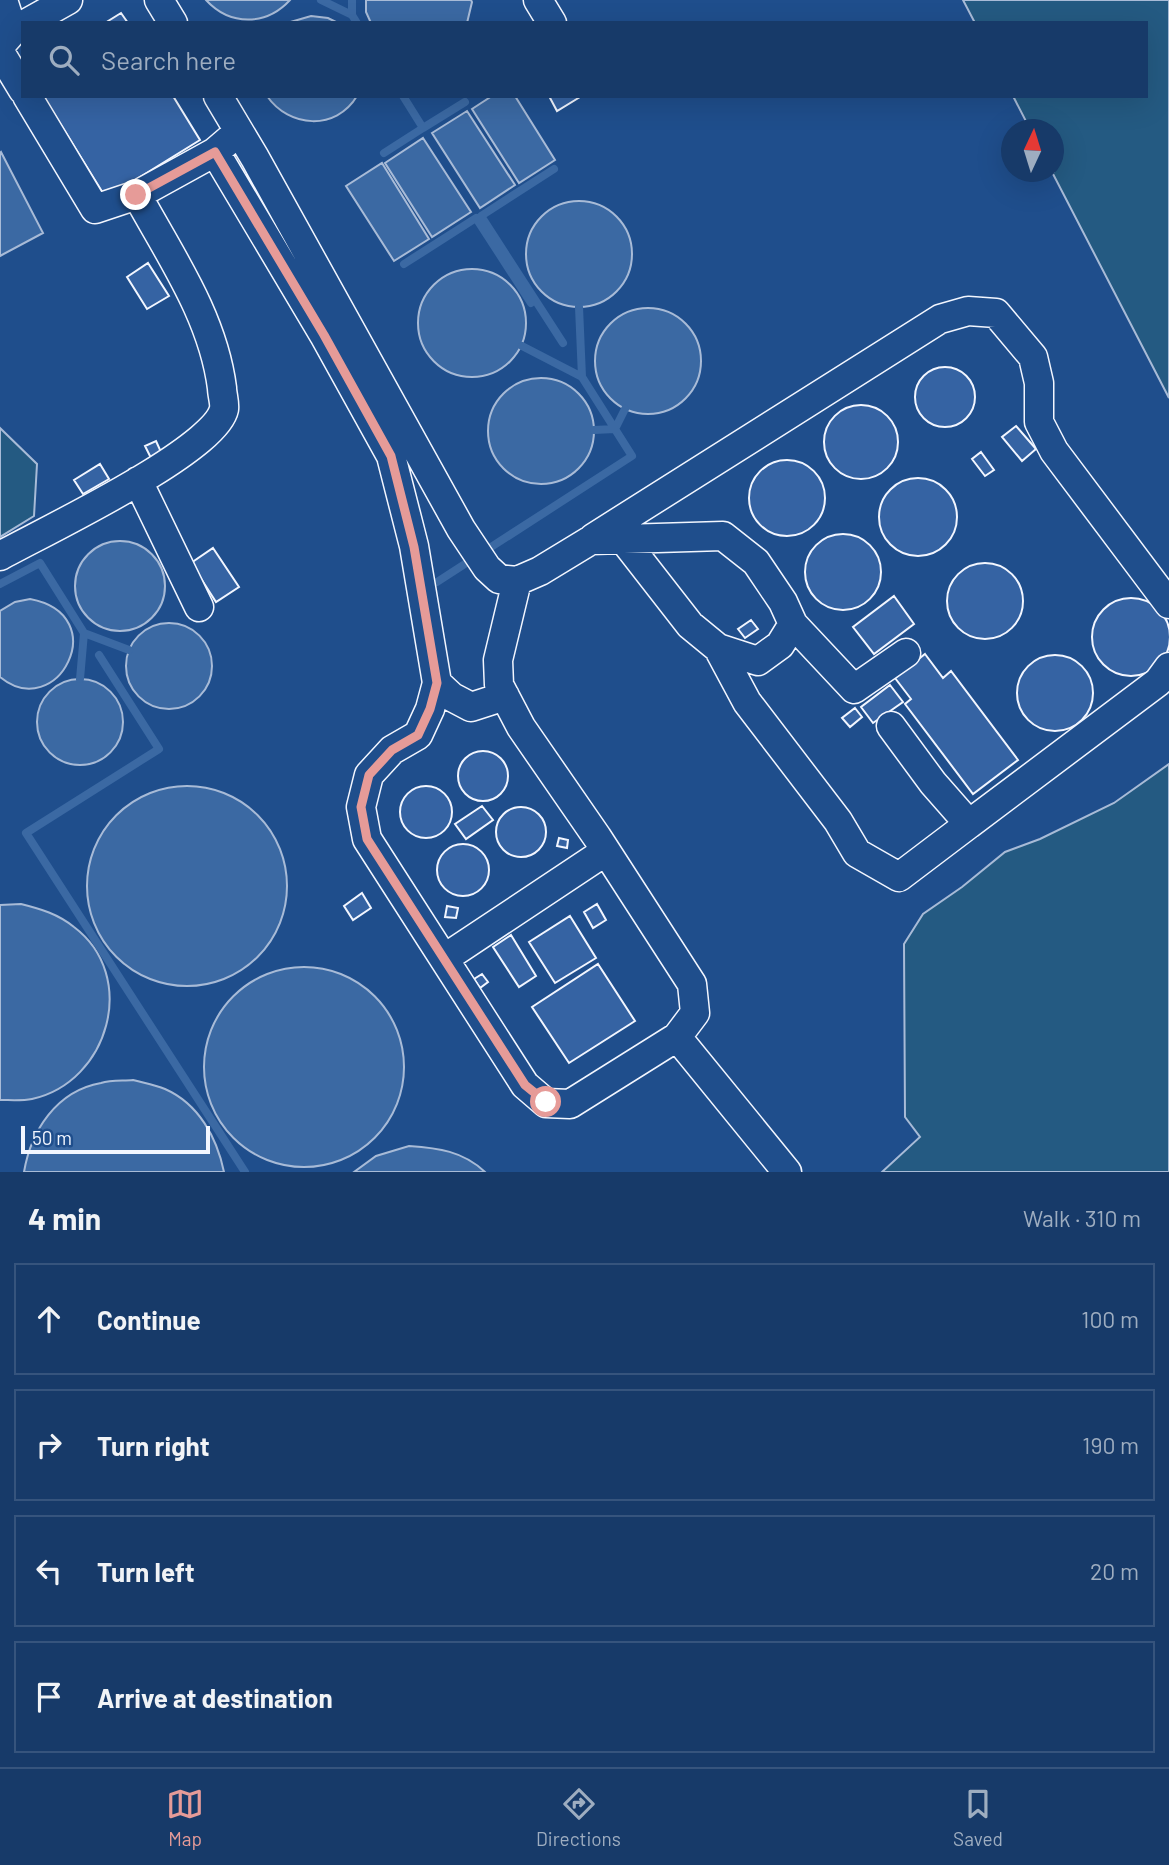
<!DOCTYPE html>
<html lang="en">
<head>
<meta charset="utf-8">
<style>
	body { margin:0; font-family:Barlow,sans-serif; background:#20416f; color:#f1f3f6 }
	.compass { position:absolute; left:1001px; top:119px; width:63px; height:63px; border-radius:50%; background:#173a69; box-shadow:0 7px 28px #0002; rotate:4deg }
	.scale { position:absolute; left:21px; bottom:18px; width:189px; box-sizing:border-box; padding-left:7px; border:4px solid #f2f6ff; border-top:0; font-size:19px; line-height:24px; white-space:nowrap; color:#f2f6ff; -webkit-text-stroke:5px #1f4e8c; paint-order:stroke }
	.stop { position:absolute; width:21px; height:21px; margin:-16px; border:5px solid #e69b98; border-radius:50%; background:#fff }
	.stop.end { background:#e69b98; border-color:#fff; box-shadow:0 2px 7px #0008 }
	.list { margin:0; padding:0; list-style:none }
	h2 { display:flex; justify-content:space-between; align-items:center; height:91px; margin:0; padding:0 28px; font-size:30px }
	h2 small { font-size:23px; font-weight:400; color:#9eadc0 }
	.list li { display:grid; grid-template-columns:46px 1fr auto; gap:21px; align-items:center; box-sizing:border-box; height:112px; margin:0 14px 14px; padding:0 14px; border:2px solid #36547d; border-radius:0px }
	.list b { display:block; font-size:26px; white-space:nowrap }
	.list em { font-size:23px; font-style:normal; color:#9eadc0 }
	.icon { flex:none; width:38px; height:38px; fill:none; stroke:currentColor; stroke-width:2; stroke-linecap:round; stroke-linejoin:round }
	.map { position:relative; flex:none; width:1169px; height:1172px; overflow:hidden }
	.search { position:absolute; background:#173a69; box-shadow:0 7px 28px #0002; left:21px; right:21px; top:21px; height:77px; display:flex; align-items:center; gap:18px; box-sizing:border-box; padding:0 24px; border-radius:0px; color:#9eadc0; font-size:26px }
	.sheet { height:595px; background:#173a69 }
	nav { display:flex; justify-content:space-around; align-items:center; box-sizing:border-box; height:98px; border-top:2px solid #36547d; background:#173a69; font-size:19px; color:#9eadc0 }
	nav a { display:grid; justify-items:center; gap:4px }
	nav .on { color:#e69b98 }
	.map>svg:first-child { display:block }
	.green { fill:#245a82; stroke:#a8bbd7; stroke-width:2 }
	.water { fill:#3b69a3; stroke:#a8bbd7; stroke-width:2 }
	.lines { fill:none; stroke-linecap:round; stroke-linejoin:round }
	.stream { stroke:#3b69a3; stroke-width:8 }
	.building { fill:#3563a3; stroke:#f2f6ff; stroke-width:2 }
	.minor-casing { stroke:#f2f6ff; stroke-width:31 }
	.minor { stroke:#1f4e8c; stroke-width:28 }
	.route { stroke:#e69b98; stroke-width:9 }
</style>
</head>
<body>
<div class="map">
<svg width="1169" height="1172" viewBox="0 0 1169 1172">
	<rect width="100%" height="100%" fill="#1f4e8c"/>
	<path class="green" d="M963,0H1169V398L1052,172H1054V130L1030,129L1013,96H1146V23H975Z
		M0,428L37,464L34,516L0,537Z
		M1169,764V1172H882L920,1137L905,1117L904,944L923,914L962,887L1005,852L1040,839L1114,803Z"/>
	<path class="water" d="M206,0H290C266,26 230,26 206,0Z
		M366,0H471L472,2L467,23H371L366,12Z
		M311,16L328,18L338,23H287Z
		M267,96H357C336,131 289,128 267,96Z
		M492,96H515L555,160L519,183L472,109Z
		M467,111L515,185L480,208L432,133Z
		M423,138L471,212L432,237L385,163Z
		M1,152L43,233L0,256V153Z
		M382,163L429,239L394,261L346,186Z
		M526 254a53 53 0 1 1 106 0a53 53 0 1 1-106 0Z
		M418 323a54 54 0 1 1 108 0a54 54 0 1 1-108 0Z
		M595 361a53 53 0 1 1 106 0a53 53 0 1 1-106 0Z
		M488 431a53 53 0 1 1 106 0a53 53 0 1 1-106 0Z
		M75 586a45 45 0 1 1 90 0a45 45 0 1 1-90 0Z
		M30,599C115,615 57,724 0,677V611L15,602Z
		M126 666a43 43 0 1 1 86 0a43 43 0 1 1-86 0Z
		M37 722a43 43 0 1 1 86 0a43 43 0 1 1-86 0Z
		M87 886a100 100 0 1 1 200 0a100 100 0 1 1-200 0Z
		M21,904C41,909 58,914 74,927C139,976 109,1082 32,1099C22,1101 10,1100 0,1100V905Z
		M204 1067a100 100 0 1 1 200 0a100 100 0 1 1-200 0Z
		M133,1080C144,1083 155,1085 165,1089C199,1104 217,1138 224,1172H24C31,1131 56,1091 101,1083C111,1080 123,1081 133,1080Z
		M409,1146C438,1148 463,1151 485,1172H354L376,1156Z"/>
	<g class="lines">
		<path class="stream" d="M321,0L352,15L357,23
			M352,15V0
			M423,128L465,102
			M384,153L423,128L403,96
			M554,169L481,216L563,343
			M404,264L476,218L531,303
			M522,346L582,377
			M594,430L615,429L625,409
			M437,582L632,456L582,377L579,307
			M0,584L40,563L84,633L80,679
			M84,633L129,650
			M99,655L159,749L26,833L245,1172"/>
	</g>
	<path class="building" d="M121,13L128,23H105Z
		M43,96H173L200,140L106,198Z
		M549,96H580V97L557,111Z
		M148,263L169,296L147,309L127,277Z
		M915 397a30 30 0 1 1 60 0a30 30 0 1 1-60 0Z
		M824 442a37 37 0 1 1 74 0a37 37 0 1 1-74 0Z
		M1016,426L1036,449L1022,461L1002,437Z
		M156,441L161,452L151,458L145,446Z
		M981,452L994,470L985,476L972,459Z
		M749 498a38 38 0 1 1 76 0a38 38 0 1 1-76 0Z
		M100,464L109,479L83,494L74,480Z
		M879 517a39 39 0 1 1 78 0a39 39 0 1 1-78 0Z
		M805 572a38 38 0 1 1 76 0a38 38 0 1 1-76 0Z
		M213,548L239,587L216,602L191,563Z
		M947 601a38 38 0 1 1 76 0a38 38 0 1 1-76 0Z
		M894,596L914,624L874,654L853,627Z
		M1092 637a39 39 0 1 1 78 0a39 39 0 1 1-78 0Z
		M751,620L758,629L745,638L738,629Z
		M925,654L943,678L951,671L1018,760L973,794L905,704L911,699L895,678Z
		M1017 693a38 38 0 1 1 76 0a38 38 0 1 1-76 0Z
		M890,685L903,702L873,723L861,707Z
		M855,708L862,717L850,727L842,718Z
		M458 776a25 25 0 1 1 50 0a25 25 0 1 1-50 0Z
		M400 812a26 26 0 1 1 52 0a26 26 0 1 1-52 0Z
		M482,806L493,820L466,839L455,824Z
		M496 832a25 25 0 1 1 50 0a25 25 0 1 1-50 0Z
		M559,838L568,840L567,848L557,846Z
		M437 870a26 26 0 1 1 52 0a26 26 0 1 1-52 0Z
		M362,893L371,908L353,920L344,906Z
		M597,904L606,920L593,928L584,912Z
		M447,906L458,908L456,918L445,917Z
		M570,916L596,958L555,983L529,942Z
		M511,935L536,976L519,987L493,947Z
		M598,964L635,1021L569,1063L532,1007Z
		M482,974L488,982L480,988L474,979Z"/>
	<g class="lines">
		<g class="minor-casing">
			<path id="minor" d="M159,0L173,23
				M538,0L552,23
				M27,23L68,0
				M0,46L13,31L3,0
				M0,52L23,90
				M27,96L95,209L137,195
				M218,96L255,158L461,529L487,568L499,579L517,581L540,571L591,540L723,536L756,562L783,602L793,624L780,645L758,661L718,648L690,625L623,539
				M215,152L324,335L391,456L414,546L437,683L430,709L418,735L392,750L369,775L361,807L367,839L525,1085L546,1103L570,1104L677,1037L695,1013L692,984L597,837L521,727L499,685L498,660L517,581
				M138,481L199,607
				M593,538L940,319L968,311L996,313L1033,357L1039,383V422L1054,451L1169,604
				M0,556C41,533 215,451 224,409C225,403 222,394 222,388C213,317 171,257 137,195L215,152L229,140
				M793,624L854,689L906,653
				M718,648L747,702L838,821L857,853L899,877L969,824
				M437,683L452,697L471,707L505,696
				M891,726L933,783L969,824L1158,682L1169,667
				M445,958L606,851
				M677,1037L787,1172"/>
		</g>
		<use href="#minor" class="minor"/>
	</g>
	<g class="lines">
		<path class="route" d="M136,195L215,152L324,335L391,456L414,547L437,683L430,709L418,735L392,750L369,775L361,807L367,839L525,1085L546,1102"/>
	</g>
</svg>
<svg class="compass" viewBox="-18 -18 36 36"><path d="M0-13l5 13h-10z" fill="#e53935"/><path d="M0 13l5-13h-10z" fill="#9eadc0"/></svg>
<div class="scale">50 m</div>
<div class="stop" style="left:546px;top:1102px"></div>
<div class="stop end" style="left:136px;top:195px"></div>
<div class="search"><svg class="icon" aria-label="search" viewBox="0 0 24 24"><circle cx="10" cy="10" r="6"/><path d="M15 15l6 6"/></svg>Search here</div>
</div>
<section class="sheet">
<h2>4 min<small>Walk · 310 m</small></h2>
<ul class="list">
<li><svg class="icon" aria-label="ahead" viewBox="0 0 24 24"><path d="M12 20V5M6 11l6-6 6 6"/></svg><div><b>Continue</b></div><em>100 m</em></li>
<li><svg class="icon" aria-label="right" viewBox="0 0 24 24"><path d="M7 20v-9h11M14 6l5 5-5 5"/></svg><div><b>Turn right</b></div><em>190 m</em></li>
<li><svg class="icon" aria-label="left" viewBox="0 0 24 24"><path d="M17 20v-9H6M10 6l-5 5 5 5"/></svg><div><b>Turn left</b></div><em>20 m</em></li>
<li><svg class="icon" aria-label="arrive" viewBox="0 0 24 24"><path d="M6 21V4h12l-3 4 3 4H6"/></svg><div><b>Arrive at destination</b></div></li>
</ul>
</section>
<nav>
<a class="on"><svg class="icon" aria-label="map" viewBox="0 0 24 24"><path d="M3 6l6-2 6 2 6-2v14l-6 2-6-2-6 2zM9 4v14M15 6v14"/></svg>Map</a>
<a><svg class="icon" aria-label="directions" viewBox="0 0 24 24"><path d="M12 3l9 9-9 9-9-9zM9 14v-3h6M13 9l2 2-2 2"/></svg>Directions</a>
<a><svg class="icon" aria-label="saved" viewBox="0 0 24 24"><path d="M7 4h10v16l-5-4-5 4z"/></svg>Saved</a>
</nav>
</body>
</html>
